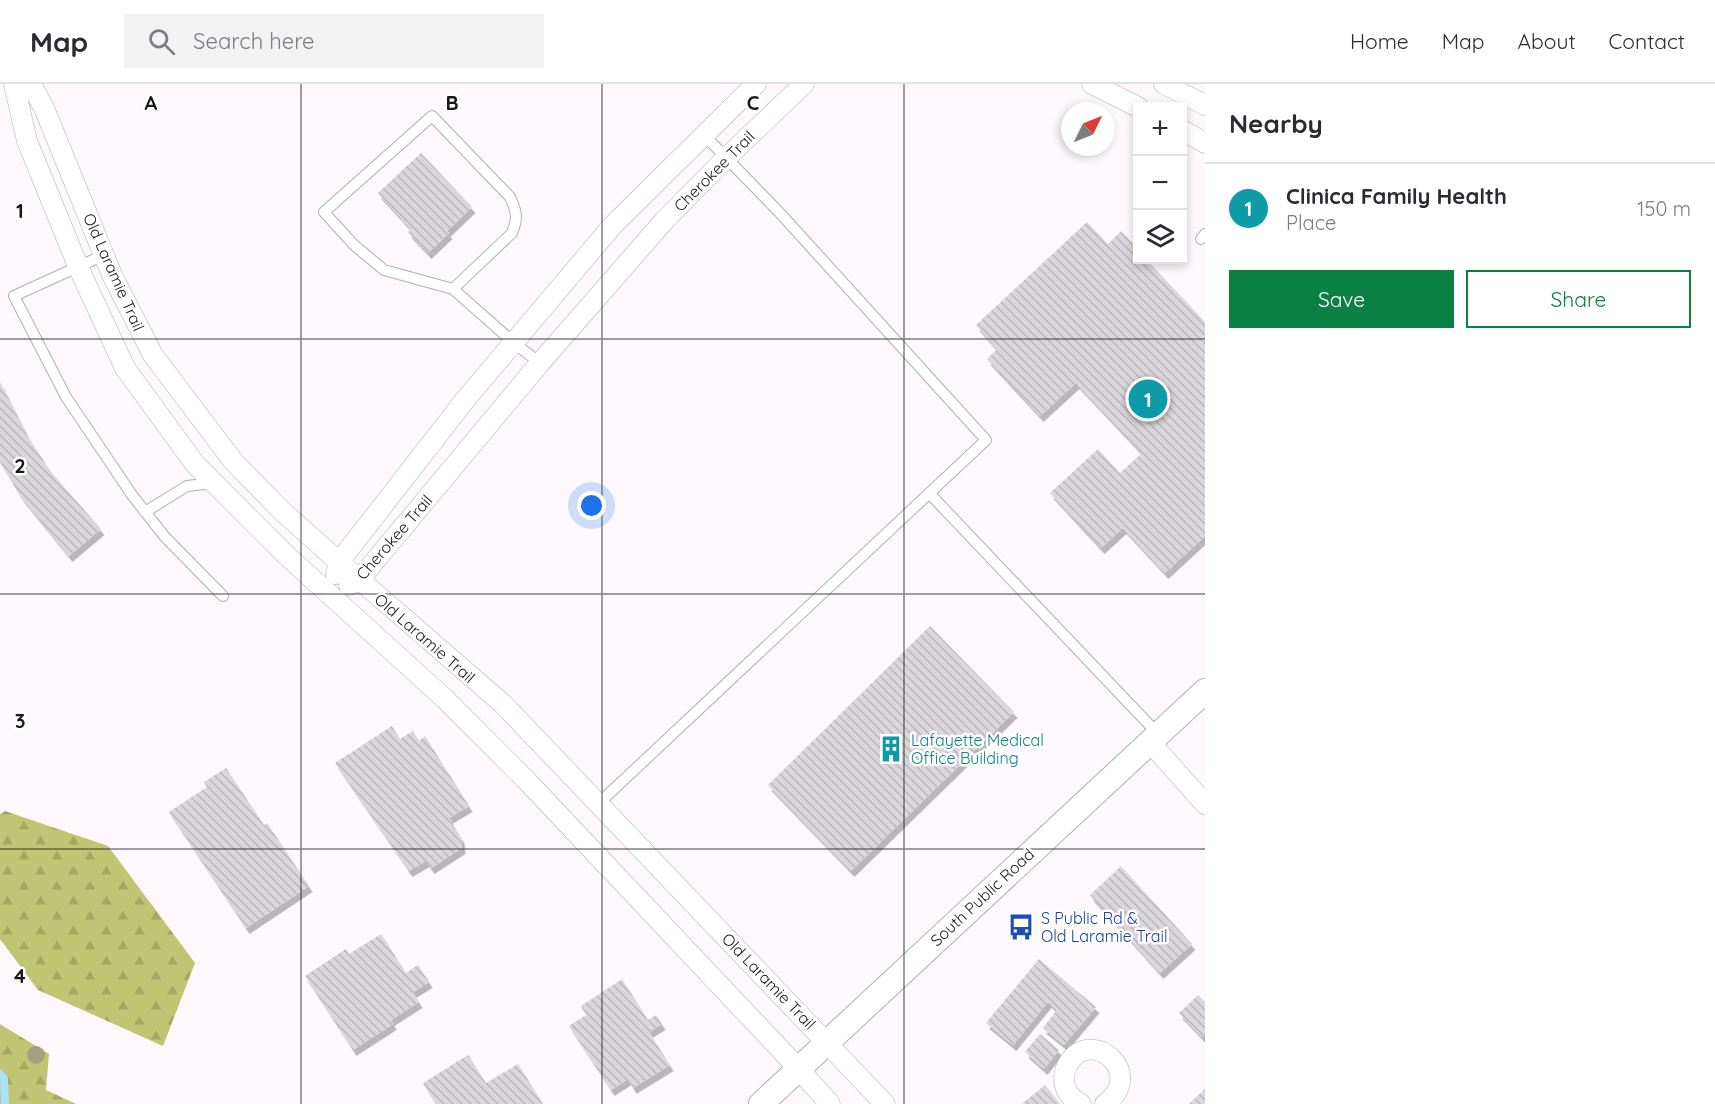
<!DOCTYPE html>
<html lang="en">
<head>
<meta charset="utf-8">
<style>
	body { margin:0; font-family:Quicksand,sans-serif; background:#f2f2f3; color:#2b2b33 }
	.controls { position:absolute; right:18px; top:18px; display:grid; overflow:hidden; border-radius:0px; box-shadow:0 3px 9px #0003 }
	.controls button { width:54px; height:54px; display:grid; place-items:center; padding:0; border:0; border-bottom:2px solid #e1e1e2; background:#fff; color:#2b2b33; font:30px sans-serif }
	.compass { position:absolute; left:1061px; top:18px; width:54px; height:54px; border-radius:50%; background:#fff; box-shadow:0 3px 9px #0003; rotate:47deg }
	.you { position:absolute; left:592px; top:422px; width:21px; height:21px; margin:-15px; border:4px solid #fff; border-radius:50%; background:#1a73e8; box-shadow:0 0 0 9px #1a73e833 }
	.badge { display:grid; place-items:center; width:39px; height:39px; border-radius:50%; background:#0b8043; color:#fff; font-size:20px; font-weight:700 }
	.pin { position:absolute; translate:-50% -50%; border:3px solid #fff; box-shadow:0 2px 6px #0006 }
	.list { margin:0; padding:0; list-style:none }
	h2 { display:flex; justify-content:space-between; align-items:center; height:78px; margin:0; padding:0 24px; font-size:26px }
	h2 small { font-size:20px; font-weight:400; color:#7c7c81 }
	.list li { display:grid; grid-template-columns:39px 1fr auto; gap:18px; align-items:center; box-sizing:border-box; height:90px; padding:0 24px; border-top:2px solid #e1e1e2 }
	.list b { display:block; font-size:22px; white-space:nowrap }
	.list p { margin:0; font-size:20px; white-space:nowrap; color:#7c7c81 }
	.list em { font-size:20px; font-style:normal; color:#7c7c81 }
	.actions { display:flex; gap:12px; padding:18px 24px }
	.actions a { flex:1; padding:14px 0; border:2px solid #0b8043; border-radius:0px; text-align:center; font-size:21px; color:#0b8043 }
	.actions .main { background:#0b8043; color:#fff }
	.icon { flex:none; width:33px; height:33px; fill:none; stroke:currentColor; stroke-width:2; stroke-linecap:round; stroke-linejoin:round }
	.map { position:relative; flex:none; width:1205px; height:1020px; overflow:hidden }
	header { display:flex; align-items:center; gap:36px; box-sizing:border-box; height:84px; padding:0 30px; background:#fff; border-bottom:2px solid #e1e1e2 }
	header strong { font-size:28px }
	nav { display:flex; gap:33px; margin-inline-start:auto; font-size:21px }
	.search { width:420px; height:54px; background:#f2f2f3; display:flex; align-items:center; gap:15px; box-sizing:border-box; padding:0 21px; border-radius:0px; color:#7c7c81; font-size:22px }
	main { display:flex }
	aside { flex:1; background:#fff }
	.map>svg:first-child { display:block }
	.forest { fill:url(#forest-firs) }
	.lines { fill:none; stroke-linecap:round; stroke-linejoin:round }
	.stream { stroke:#abe0f7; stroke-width:8 }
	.building { fill:url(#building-back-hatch); filter:url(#shadow) }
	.service-casing { stroke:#b4b0b4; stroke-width:12 }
	.minor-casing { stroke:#b4b0b4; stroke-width:21 }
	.tertiary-casing { stroke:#b4b0b4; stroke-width:26 }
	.service { stroke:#fff; stroke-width:10 }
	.minor { stroke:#fff; stroke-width:20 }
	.tertiary { stroke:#fff; stroke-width:24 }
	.tree { fill:#a2a283 }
	.grid { fill:none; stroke:#191719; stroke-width:1.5; stroke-opacity:0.55 }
	.labels { text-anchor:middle; stroke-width:5; stroke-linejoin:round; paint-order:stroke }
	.street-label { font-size:16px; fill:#191719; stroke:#fff }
	.culture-label { font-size:16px; fill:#0d838f; stroke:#fff; text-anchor:start }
	.transit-label { font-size:16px; fill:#164399; stroke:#fff; text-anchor:start }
	.grid-label { font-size:20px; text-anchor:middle; font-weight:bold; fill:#191719; stroke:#fff; stroke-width:5; stroke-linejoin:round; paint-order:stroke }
</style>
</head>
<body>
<header>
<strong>Map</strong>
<div class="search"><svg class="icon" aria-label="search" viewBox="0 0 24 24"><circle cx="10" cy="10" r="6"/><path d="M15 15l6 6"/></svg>Search here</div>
<nav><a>Home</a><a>Map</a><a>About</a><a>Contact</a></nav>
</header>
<main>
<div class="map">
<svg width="1205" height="1020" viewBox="0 0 1205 1020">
	<defs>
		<pattern id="forest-firs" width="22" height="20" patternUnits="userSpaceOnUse" patternTransform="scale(1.5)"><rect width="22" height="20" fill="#bec573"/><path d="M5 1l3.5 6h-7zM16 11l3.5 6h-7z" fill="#a3a863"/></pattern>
		<pattern id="building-back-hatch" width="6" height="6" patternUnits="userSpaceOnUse" patternTransform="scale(1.5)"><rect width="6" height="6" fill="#dad6db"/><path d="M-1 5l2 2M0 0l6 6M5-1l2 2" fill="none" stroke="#bab7bb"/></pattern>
		<filter id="shadow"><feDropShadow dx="3.5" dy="6" stdDeviation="0" flood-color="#0004"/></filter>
	</defs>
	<rect width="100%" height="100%" fill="#fcf8fc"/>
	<path class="forest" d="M5,727L108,762L195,879L163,962L38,906L0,855V730Z
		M0,940L49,970L46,1006L76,1020H0Z"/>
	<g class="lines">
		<path class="stream" d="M0,990L4,994L5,1020"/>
	</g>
	<path class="building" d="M421,69L472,123L447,147L449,149L428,169L408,148L411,145L378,109Z
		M1087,138L1108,160L1121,147L1138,165V176H1147L1205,238V452L1165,489L1123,444L1101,464L1050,409L1098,365L1120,389L1142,369L1076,299L1040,332L987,275L997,265L976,241Z
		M0,298L28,353L51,388L101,445L69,472L21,413L0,378Z
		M930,542L1014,628L851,787L768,701Z
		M392,642L400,655L413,647L419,657L425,652L469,722L449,734L461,754L462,764L431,784L426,777L409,787L335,679Z
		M226,684L264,741L267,739L309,802L246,844L169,728L207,703L204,698Z
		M1121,782L1192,860L1160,889L1090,811Z
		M381,850L406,889L418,881L429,898L413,908L419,918L391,936L393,940L353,966L305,892L346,865L349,870Z
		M1039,875L1096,923L1064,961L1043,944L1057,926L1048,918L1013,961L986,939Z
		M622,895L648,936L656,931L662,940L649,948L670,981L633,1004L628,995L611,1006L569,942L586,931L581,922Z
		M1198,911L1205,918V950L1202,953L1179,929Z
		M1040,950L1059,966L1044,985L1025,968Z
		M468,971L486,999L518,980L543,1020H436L423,999Z
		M1045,1001L1060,1020H1022Z
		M1205,1005V1020H1189Z"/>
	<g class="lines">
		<g class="service-casing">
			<path id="service" d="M1201,155L1205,150
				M104,171L14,212L66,313L132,411L165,453L223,512
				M453,205L512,149C518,134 517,128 510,113L432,32L324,128L354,161L384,186L453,205L513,258L540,279
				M929,409L1158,650
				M145,428L187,402L214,399
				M598,720L986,356L779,128L704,51"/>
		</g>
		<g class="minor-casing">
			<path id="minor" d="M14,0L27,57L80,187L125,284L195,380L286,471L444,614L527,697L798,984L830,1020
				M31,0L44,24L112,191L153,271L233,377L282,427L339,478L503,620L885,1020
				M1092,0L1138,23
				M1164,0L1205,21
				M1182,46L1205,59
				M336,490L339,478L465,316L613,141L756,0
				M349,501L359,496L540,279L664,137L726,74L804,0
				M1150,658L1205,720
				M1081,1020C1071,1015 1064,1006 1064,995C1064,988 1066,982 1070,977C1094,944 1146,990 1105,1020"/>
		</g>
		<g class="tertiary-casing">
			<path id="tertiary" d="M761,1020L1205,607"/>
		</g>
		<use href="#service" class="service"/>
		<use href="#minor" class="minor"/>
		<use href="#tertiary" class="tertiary"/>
	</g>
	<circle class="tree" cx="36" cy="971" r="9"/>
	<path class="grid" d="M301,0V1020M602,0V1020M904,0V1020M0,255H1205M0,510H1205M0,765H1205"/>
	<defs>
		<g id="building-bare" transform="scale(2.07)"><path d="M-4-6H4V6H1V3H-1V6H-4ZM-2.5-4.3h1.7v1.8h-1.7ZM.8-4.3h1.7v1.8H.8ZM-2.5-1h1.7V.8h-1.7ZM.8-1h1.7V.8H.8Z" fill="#0f9aa8" stroke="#fff" stroke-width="2.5" paint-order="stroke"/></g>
		<g id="bus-bare" transform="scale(2.07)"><path d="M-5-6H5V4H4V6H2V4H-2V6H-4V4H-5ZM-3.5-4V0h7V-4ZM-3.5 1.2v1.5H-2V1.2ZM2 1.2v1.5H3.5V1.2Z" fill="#1a4fb4" stroke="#fff" stroke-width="2.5" paint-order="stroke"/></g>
	</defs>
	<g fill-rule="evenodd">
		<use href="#building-bare" x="891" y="665"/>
		<use href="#bus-bare" x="1021" y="843"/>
	</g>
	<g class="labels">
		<g class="street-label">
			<text transform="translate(714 87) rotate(-45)" y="6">Cherokee Trail</text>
			<text transform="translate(114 188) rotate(66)" y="6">Old Laramie Trail</text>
			<text transform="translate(394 453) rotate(-49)" y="6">Cherokee Trail</text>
			<text transform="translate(425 554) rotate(41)" y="6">Old Laramie Trail</text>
			<text transform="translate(982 813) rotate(-43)" y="6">South Public Road</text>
			<text transform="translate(769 897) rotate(46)" y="6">Old Laramie Trail</text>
		</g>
		<g class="culture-label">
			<text x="911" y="662">Lafayette Medical<tspan x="911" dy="18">Office Building</tspan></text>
		</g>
		<g class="transit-label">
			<text x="1041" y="840">S Public Rd &amp;<tspan x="1041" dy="18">Old Laramie Trail</tspan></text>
		</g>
	</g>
	<g class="grid-label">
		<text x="151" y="26">A</text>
		<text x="452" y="26">B</text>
		<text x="753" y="26">C</text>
		<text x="20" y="134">1</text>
		<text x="20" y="389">2</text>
		<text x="20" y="644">3</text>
		<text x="20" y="899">4</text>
	</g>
</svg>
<div class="controls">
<button>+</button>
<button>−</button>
<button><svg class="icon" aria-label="layers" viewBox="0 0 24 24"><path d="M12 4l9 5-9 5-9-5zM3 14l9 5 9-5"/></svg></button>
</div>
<svg class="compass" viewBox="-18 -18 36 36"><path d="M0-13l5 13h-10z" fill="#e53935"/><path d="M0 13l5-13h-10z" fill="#7c7c81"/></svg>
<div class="you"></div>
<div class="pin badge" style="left:1148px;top:315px;background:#0f9aa8">1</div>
</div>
<aside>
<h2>Nearby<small></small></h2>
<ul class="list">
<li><span class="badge" style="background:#0f9aa8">1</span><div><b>Clinica Family Health</b><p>Place</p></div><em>150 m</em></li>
</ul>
<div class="actions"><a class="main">Save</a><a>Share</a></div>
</aside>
</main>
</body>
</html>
